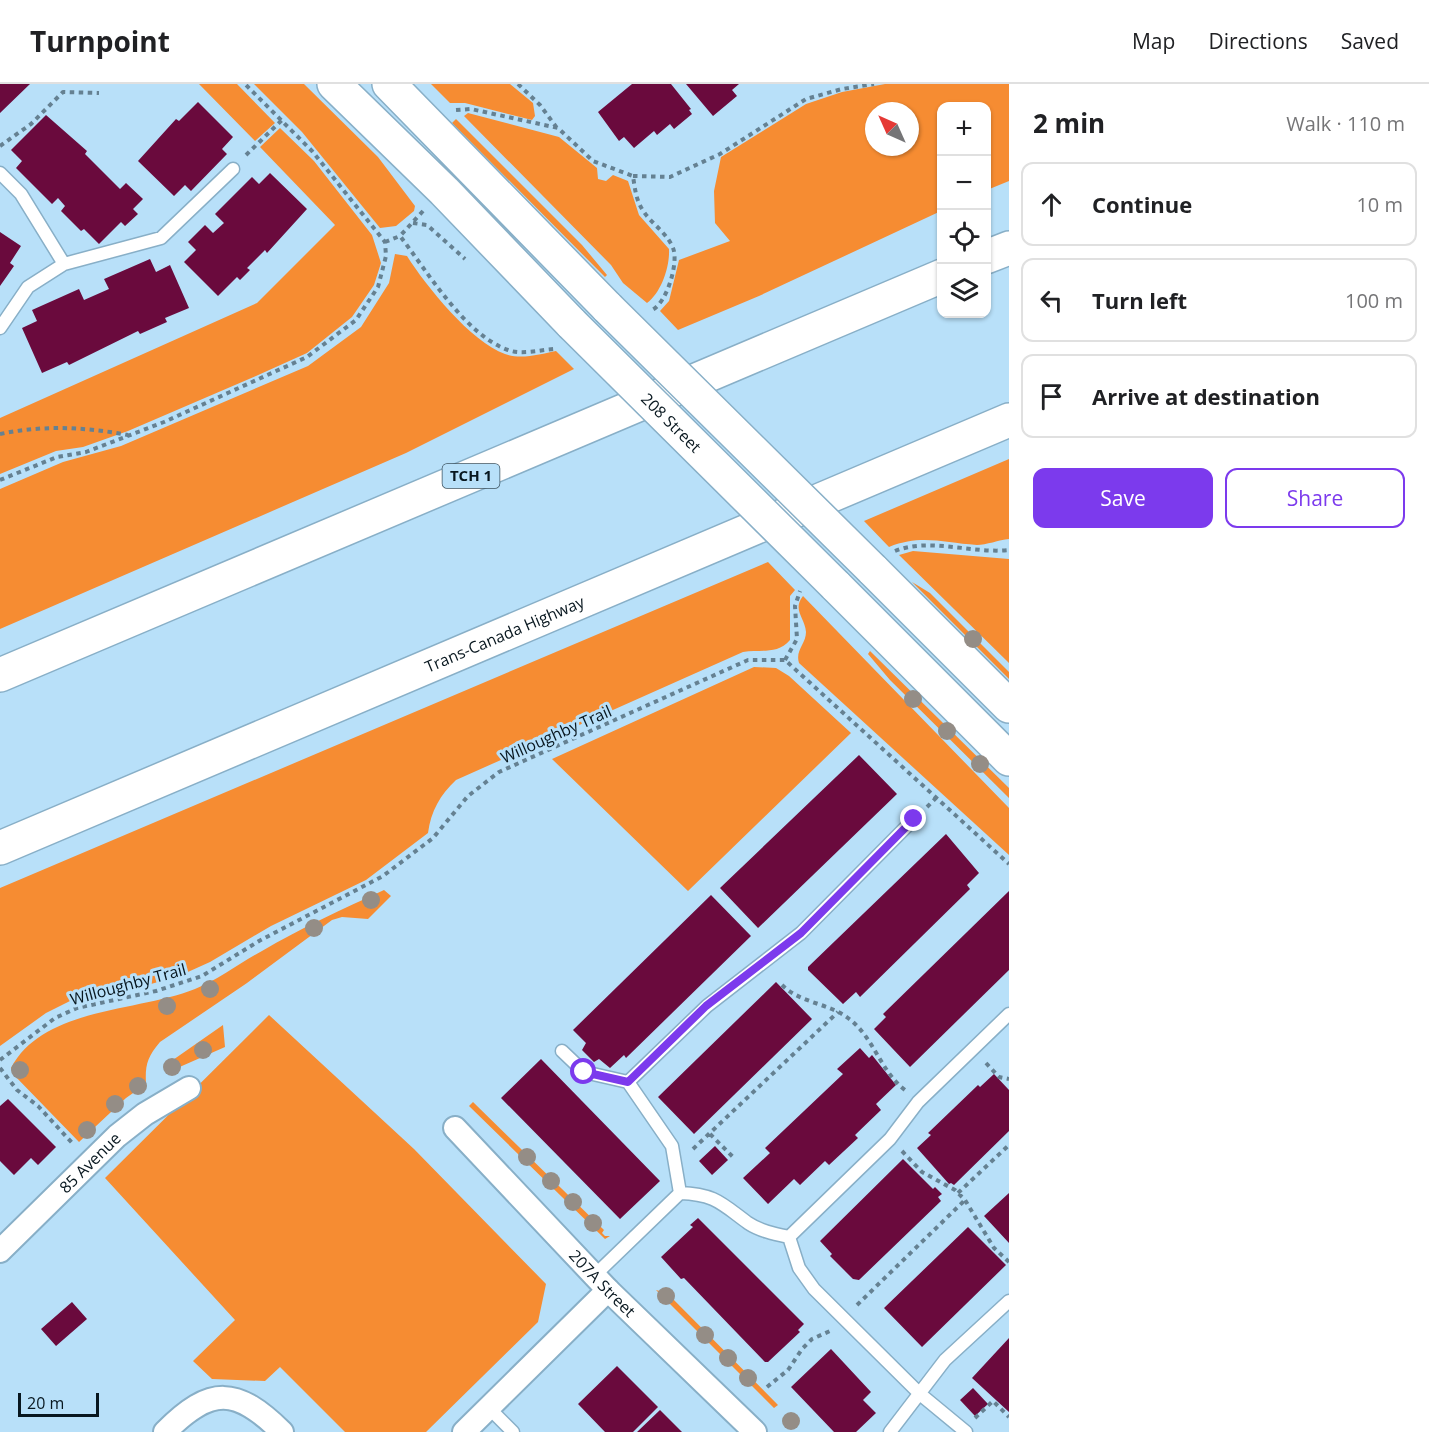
<!DOCTYPE html>
<html lang="en">
<head>
<meta charset="utf-8">
<style>
	body { margin:0; font-family:"Open Sans",sans-serif; background:#f2f2f2; color:#202124 }
	.controls { position:absolute; right:18px; top:18px; display:grid; overflow:hidden; border-radius:12px; box-shadow:0 2px 4px #0004 }
	.controls button { width:54px; height:54px; display:grid; place-items:center; padding:0; border:0; border-bottom:2px solid #e0e0e0; background:#fff; color:#202124; font:30px sans-serif }
	.compass { position:absolute; left:865px; top:18px; width:54px; height:54px; border-radius:50%; background:#fff; box-shadow:0 2px 4px #0004; rotate:315deg }
	.scale { position:absolute; left:18px; bottom:15px; width:81px; box-sizing:border-box; padding-left:6px; border:3px solid #08171f; border-top:0; font-size:16px; line-height:21px; white-space:nowrap; color:#08171f; -webkit-text-stroke:4px #b8e0f9; paint-order:stroke }
	.stop { position:absolute; width:18px; height:18px; margin:-14px; border:4px solid #7c3aed; border-radius:50%; background:#fff }
	.stop.end { background:#7c3aed; border-color:#fff; box-shadow:0 2px 6px #0008 }
	.list { margin:0; padding:0; list-style:none }
	h2 { display:flex; justify-content:space-between; align-items:center; height:78px; margin:0; padding:0 24px; font-size:26px }
	h2 small { font-size:20px; font-weight:400; color:#757577 }
	.list li { display:grid; grid-template-columns:39px 1fr auto; gap:18px; align-items:center; box-sizing:border-box; height:84px; margin:0 12px 12px; padding:0 12px; border:2px solid #e0e0e0; border-radius:12px }
	.list b { display:block; font-size:22px; white-space:nowrap }
	.list em { font-size:20px; font-style:normal; color:#757577 }
	.actions { display:flex; gap:12px; padding:18px 24px }
	.actions a { flex:1; padding:14px 0; border:2px solid #7c3aed; border-radius:12px; text-align:center; font-size:21px; color:#7c3aed }
	.actions .main { background:#7c3aed; color:#fff }
	.icon { flex:none; width:33px; height:33px; fill:none; stroke:currentColor; stroke-width:2; stroke-linecap:round; stroke-linejoin:round }
	.map { position:relative; flex:none; width:1009px; height:1348px; overflow:hidden }
	header { display:flex; align-items:center; gap:36px; box-sizing:border-box; height:84px; padding:0 30px; background:#fff; border-bottom:2px solid #e0e0e0 }
	header strong { font-size:28px }
	nav { display:flex; gap:33px; margin-inline-start:auto; font-size:21px }
	main { display:flex }
	aside { flex:1; background:#fff }
	.map>svg:first-child { display:block }
	.green { fill:#f68c32; fill-rule:evenodd }
	.building { fill:#6a0a3d }
	.lines { fill:none; stroke-linecap:round; stroke-linejoin:round }
	.lane-casing { stroke:#88afc7; stroke-width:15 }
	.street-casing { stroke:#88afc7; stroke-width:26 }
	.secondary-casing { stroke:#88afc7; stroke-width:36 }
	.highway-casing { stroke:#88afc7; stroke-width:36 }
	.path { stroke:#658192; stroke-width:4; stroke-dasharray:4.5 4.5; stroke-linecap:butt }
	.lane { stroke:#fff; stroke-width:12 }
	.street { stroke:#fff; stroke-width:22 }
	.secondary { stroke:#fff; stroke-width:33 }
	.highway { stroke:#fff; stroke-width:33 }
	.secondary-bridge-casing { stroke:#88afc7; stroke-width:36; stroke-linecap:butt }
	.secondary-bridge { stroke:#fff; stroke-width:33 }
	.tree { fill:#948d86 }
	.route { stroke:#7c3aed; stroke-width:8 }
	.labels { text-anchor:middle; stroke-width:6; stroke-linejoin:round; paint-order:stroke }
	.shield { fill:#b8e0f9; stroke:#3d5360; stroke-width:1.5 }
	.shield-label { font-size:15px; font-weight:bold; fill:#08171f }
	.street-label { font-size:16px; fill:#08171f; stroke:#b8e0f9 }
</style>
</head>
<body>
<header>
<strong>Turnpoint</strong>
<nav><a>Map</a><a>Directions</a><a>Saved</a></nav>
</header>
<main>
<div class="map">
<svg width="1009" height="1348" viewBox="0 0 1009 1348">
	<rect width="100%" height="100%" fill="#b8e0f9"/>
	<path class="green" d="M199,0H237L275,39L255,57Z
		M254,0H304L378,73L415,122L414,127L396,142L380,144L302,48Z
		M431,0H510L533,19L535,32L532,36L465,19H450Z
		M885,0H1009V97L987,106L986,22H942L941,127L759,212L678,246L660,227L669,217L679,176L730,157L715,139L714,107L721,73L806,20L842,8ZM874,27H910V63H874Z
		M468,29L559,53L597,84L598,95L606,97L613,91L628,97L639,131L669,165C670,183 661,209 647,219L623,199L611,181L464,32Z
		M456,35L582,161L607,191L605,193L452,39Z
		M280,44L314,77L372,151L381,179L374,201L352,233L307,269L256,292L128,347L83,363L56,367L0,390V334L257,219L335,141L260,63Z
		M395,170L407,172C426,202 471,258 505,270C521,276 541,270 556,267L574,285L406,369L0,545V405L63,378L121,362L308,282L361,243L389,199Z
		M1009,375V455C999,456 986,461 977,461C943,459 922,450 889,463L864,437Z
		M913,467L1009,475V579L899,471Z
		M768,478L795,506L790,512V556C777,571 761,565 743,568L456,696C440,711 431,727 428,749L366,796L271,842L210,878L179,892L144,902L106,907L72,916L46,929L0,962V804Z
		M912,498L930,509L1009,588V595Z
		M803,512L1009,724V771L799,579C795,566 806,560 806,548C805,534 792,526 803,512Z
		M870,567L1009,704V714L890,596L868,570Z
		M754,583L776,584L789,592L851,649L688,807L552,675Z
		M384,806L391,812L368,835L342,833L332,836L247,899L160,958C147,973 145,982 146,1000L126,1014L79,1058L13,990L11,984C43,923 138,928 195,905C218,896 239,879 262,867C301,844 343,825 384,806Z
		M269,931L414,1065L546,1200L538,1238L426,1348H345L280,1283L265,1297L212,1295L193,1277L235,1236L105,1094Z
		M223,941L225,963L166,989L170,978Z
		M473,1018L604,1146L602,1149L605,1152H610L605,1155L469,1022Z
		M656,1206L667,1209L778,1321L774,1324Z"/>
	<path class="building" d="M0,0H30L0,29Z
		M632,0H671L691,25L689,26L692,30L674,45L670,40L657,51L654,47L634,64L624,53L619,57L598,28Z
		M686,0H739L732,6L737,12L713,32Z
		M198,18L233,53L222,65L227,70L191,107L185,101L174,112L138,77L176,35L179,37Z
		M46,31L87,67L85,70L120,105L126,99L143,115L133,125L138,130L125,142L121,138L99,160L84,145L81,147L61,127L65,122L58,114L52,120L16,84L22,77L11,66Z
		M270,89L307,125L267,169L265,166L247,184L250,186L240,196L237,193L218,212L184,178L196,166L188,158L205,141L213,149L224,139L215,130L252,93L259,100Z
		M0,148L21,162L10,179L14,182L0,202Z
		M150,175L156,188L170,181L189,224L165,234L167,238L140,250L138,247L69,281L67,278L42,289L22,244L37,237L32,226L79,205L84,216L109,205L104,195Z
		M859,671L897,710L758,844L720,804Z
		M946,750L979,789L967,801L970,805L860,913L856,908L843,920L808,886V883Z
		M1009,807V886L910,983L874,945L886,933L883,930Z
		M711,811L751,852L626,974L624,971L610,984L599,975L594,978L582,966L586,959L573,946Z
		M776,898L812,935L694,1050L658,1013Z
		M860,964L869,974L872,971L896,1001L876,1020L881,1026L855,1051L858,1054L829,1081L825,1077L800,1101L794,1095L768,1120L743,1094L770,1069L765,1064L843,990L837,985Z
		M541,975L660,1097L620,1135L501,1014Z
		M994,990L1009,1006V1047L954,1101L951,1099L949,1100L917,1064L931,1051L928,1049L978,1001L980,1003Z
		M8,1015L56,1063L38,1081L31,1074L14,1091L0,1077V1022Z
		M715,1062L728,1076L712,1091L699,1077Z
		M903,1075L933,1105L935,1103L942,1110L938,1113L941,1117L859,1196L853,1195L830,1172L832,1170L820,1157Z
		M1009,1109V1159L984,1132Z
		M698,1134L804,1240L798,1246L800,1248L768,1278H765L684,1194L681,1195L661,1173L693,1143L690,1141Z
		M968,1143L1006,1181L922,1263L884,1224Z
		M72,1218L87,1235L56,1262L41,1245Z
		M1009,1254V1328L972,1294Z
		M831,1265L871,1308L863,1316L876,1329L856,1348H834L791,1303Z
		M617,1282L658,1323L633,1348H605L578,1320Z
		M973,1304L988,1320L975,1332L960,1316Z
		M660,1326L682,1348H637Z"/>
	<g class="lines">
		<g class="lane-casing">
			<path id="lane" d="M0,89L21,110L64,180L161,154L233,85
				M0,244L28,203L64,180
				M562,967L584,988L628,998L672,1062L680,1109C715,1110 722,1120 748,1139C760,1147 775,1150 789,1153L799,1184L814,1205L920,1310L966,1348
				M628,998L707,922L801,849L914,735
				M789,1153L890,1055L918,1018L1009,930
				M595,1191L680,1109
				M489,1324L513,1348
				M890,1348L945,1276L1009,1217"/>
		</g>
		<g class="street-casing">
			<g id="street">
				<path id="s1" d="M455,1044L608,1206L755,1348"/>
				<path id="s2" d="M0,1167L117,1052L145,1030L189,1004"/>
				<path d="M165,1348C211,1302 236,1303 282,1348"/>
				<path d="M464,1348L608,1206"/>
			</g>
		</g>
		<g class="secondary-casing">
			<path id="secondary" d="M334,0L444,107L572,240
				M389,0L608,224
				M872,485L1009,622
				M835,501L1009,675"/>
		</g>
		<g class="highway-casing">
			<g id="highway">
				<path d="M986,173L1009,164"/>
				<path d="M0,591L942,192"/>
				<path id="s3" d="M0,764L1009,336"/>
			</g>
		</g>
		<path class="path" d="M518,0L540,21L557,44
			M456,26L471,25L558,44L593,77L633,92C635,105 636,117 644,128C652,140 667,149 673,164C679,178 667,219 652,226
			M0,62L31,40L63,8L99,9
			M246,71L282,36
			M633,92L670,93L720,70L806,15L842,5L874,0
			M423,127L400,152C427,187 465,251 508,266C521,271 540,266 554,265
			M413,139L427,141L465,175
			M385,158L400,152
			M0,350C42,341 86,343 128,351
			M0,396L57,373L86,368L164,338L307,273L356,236L378,203L386,172L385,158L312,67L245,0
			M895,467C930,453 972,470 1009,466
			M785,576L797,555L795,522L800,507
			M927,723L937,713
			M782,901C800,919 828,919 848,934C874,953 880,987 905,1006
			M0,976L55,934L77,924L156,907L202,892L259,857L383,792L433,754L468,712L499,688L748,576H785L1009,780
			M986,979L999,993L1009,995
			M0,984L17,1006L38,1022L74,1061
			M710,1050L734,1074
			M693,1065L838,928
			M902,1067L922,1088L955,1106L965,1116L994,1164L1009,1178
			M958,1109L1009,1061
			M857,1221L965,1116
			M767,1303L788,1286L802,1265L812,1255L830,1247
			M975,1334L993,1317L1009,1333"/>
		<use href="#lane" class="lane"/>
		<use href="#street" class="street"/>
		<use href="#secondary" class="secondary"/>
		<use href="#highway" class="highway"/>
		<g class="secondary-bridge-casing">
			<g id="secondary-bridge">
				<path d="M608,224L872,485"/>
				<path id="s4" d="M572,240L835,501"/>
			</g>
		</g>
		<use href="#secondary-bridge" class="secondary-bridge"/>
	</g>
	<g class="tree">
		<circle cx="973" cy="555" r="9"/>
		<circle cx="913" cy="615" r="9"/>
		<circle cx="947" cy="647" r="9"/>
		<circle cx="980" cy="680" r="9"/>
		<circle cx="371" cy="816" r="9"/>
		<circle cx="314" cy="844" r="9"/>
		<circle cx="210" cy="905" r="9"/>
		<circle cx="167" cy="922" r="9"/>
		<circle cx="203" cy="966" r="9"/>
		<circle cx="172" cy="983" r="9"/>
		<circle cx="20" cy="986" r="9"/>
		<circle cx="138" cy="1002" r="9"/>
		<circle cx="115" cy="1020" r="9"/>
		<circle cx="87" cy="1046" r="9"/>
		<circle cx="527" cy="1073" r="9"/>
		<circle cx="551" cy="1097" r="9"/>
		<circle cx="573" cy="1118" r="9"/>
		<circle cx="593" cy="1139" r="9"/>
		<circle cx="666" cy="1212" r="9"/>
		<circle cx="705" cy="1251" r="9"/>
		<circle cx="728" cy="1274" r="9"/>
		<circle cx="748" cy="1294" r="9"/>
		<circle cx="791" cy="1337" r="9"/>
	</g>
	<g class="lines">
		<path class="route" d="M584,988L628,998L706,922L801,849L914,735"/>
	</g>
	<g class="labels">
		<rect class="shield" x="442.5" y="380" width="57" height="24" rx="4.5"/>
		<g class="shield-label">
			<text x="471" y="397">TCH 1</text>
		</g>
		<g class="street-label">
			<text dy="6" stroke="none"><textPath href="#s4" startOffset="140">208 Street</textPath></text>
			<text dy="6" stroke="none"><textPath href="#s3" startOffset="548">Trans-Canada Highway</textPath></text>
			<text transform="translate(556 650) rotate(-24)" y="6">Willoughby Trail</text>
			<text transform="translate(128 900) rotate(-15)" y="6">Willoughby Trail</text>
			<text dy="6" stroke="none"><textPath href="#s2" startOffset="126">85 Avenue</textPath></text>
			<text dy="6" stroke="none"><textPath href="#s1" startOffset="214">207A Street</textPath></text>
		</g>
	</g>
</svg>
<div class="controls">
<button>+</button>
<button>−</button>
<button><svg class="icon" aria-label="locate" viewBox="0 0 24 24"><circle cx="12" cy="12" r="6"/><path d="M12 2v4M12 18v4M2 12h4M18 12h4"/></svg></button>
<button><svg class="icon" aria-label="layers" viewBox="0 0 24 24"><path d="M12 4l9 5-9 5-9-5zM3 14l9 5 9-5"/></svg></button>
</div>
<svg class="compass" viewBox="-18 -18 36 36"><path d="M0-13l5 13h-10z" fill="#e53935"/><path d="M0 13l5-13h-10z" fill="#757577"/></svg>
<div class="scale">20 m</div>
<div class="stop" style="left:584px;top:988px"></div>
<div class="stop end" style="left:914px;top:735px"></div>
</div>
<aside>
<h2>2 min<small>Walk · 110 m</small></h2>
<ul class="list">
<li><svg class="icon" aria-label="ahead" viewBox="0 0 24 24"><path d="M12 20V5M6 11l6-6 6 6"/></svg><div><b>Continue</b></div><em>10 m</em></li>
<li><svg class="icon" aria-label="left" viewBox="0 0 24 24"><path d="M17 20v-9H6M10 6l-5 5 5 5"/></svg><div><b>Turn left</b></div><em>100 m</em></li>
<li><svg class="icon" aria-label="arrive" viewBox="0 0 24 24"><path d="M6 21V4h12l-3 4 3 4H6"/></svg><div><b>Arrive at destination</b></div></li>
</ul>
<div class="actions"><a class="main">Save</a><a>Share</a></div>
</aside>
</main>
</body>
</html>
